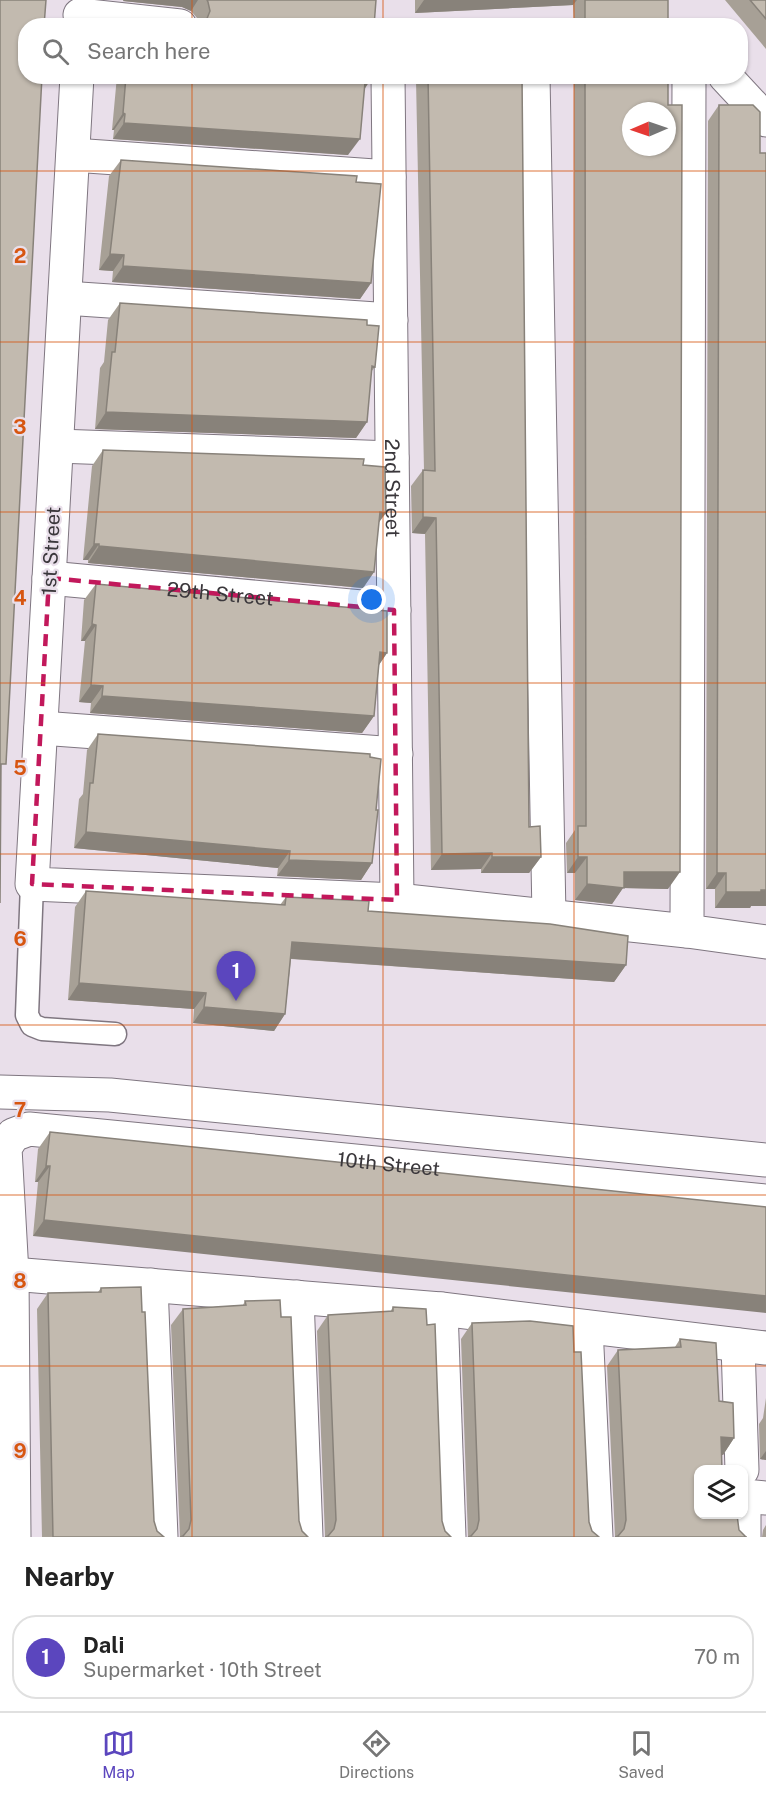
<!DOCTYPE html>
<html lang="en">
<head>
<meta charset="utf-8">
<style>
	body { margin:0; font-family:"Public Sans",sans-serif; background:#f2f2f2; color:#222 }
	.controls { position:absolute; right:18px; bottom:18px; display:grid; overflow:hidden; border-radius:12px; box-shadow:0 2px 4px #0004 }
	.controls button { width:54px; height:54px; display:grid; place-items:center; padding:0; border:0; border-bottom:2px solid #e0e0e0; background:#fff; color:#222; font:30px sans-serif }
	.compass { position:absolute; left:622px; top:102px; width:54px; height:54px; border-radius:50%; background:#fff; box-shadow:0 2px 4px #0004; rotate:268deg }
	.you { position:absolute; left:372px; top:600px; width:21px; height:21px; margin:-15px; border:4px solid #fff; border-radius:50%; background:#1a73e8; box-shadow:0 0 0 9px #1a73e833 }
	.badge { display:grid; place-items:center; width:39px; height:39px; border-radius:50%; background:#5b46be; color:#fff; font-size:20px; font-weight:700 }
	.pin { position:absolute; translate:-50% -50px; filter:drop-shadow(0 2px 3px #0008) }
	.pin::after { content:''; position:absolute; top:32px; width:21px; height:18px; background:inherit; clip-path:polygon(0 0,100% 0,50% 100%) }
	.list { margin:0; padding:0; list-style:none }
	h2 { display:flex; justify-content:space-between; align-items:center; height:78px; margin:0; padding:0 24px; font-size:26px }
	h2 small { font-size:20px; font-weight:400; color:#767676 }
	.list li { display:grid; grid-template-columns:39px 1fr auto; gap:18px; align-items:center; box-sizing:border-box; height:84px; margin:0 12px 12px; padding:0 12px; border:2px solid #e0e0e0; border-radius:24px }
	.list b { display:block; font-size:22px; white-space:nowrap }
	.list p { margin:0; font-size:20px; white-space:nowrap; color:#767676 }
	.list em { font-size:20px; font-style:normal; color:#767676 }
	.icon { flex:none; width:33px; height:33px; fill:none; stroke:currentColor; stroke-width:2; stroke-linecap:round; stroke-linejoin:round }
	.map { position:relative; flex:none; width:766px; height:1537px; overflow:hidden }
	.search { position:absolute; background:#fff; box-shadow:0 2px 4px #0004; left:18px; right:18px; top:18px; height:66px; display:flex; align-items:center; gap:15px; box-sizing:border-box; padding:0 21px; border-radius:24px; color:#767676; font-size:22px }
	.sheet { height:174px; background:#fff }
	nav { display:flex; justify-content:space-around; align-items:center; box-sizing:border-box; height:84px; border-top:2px solid #e0e0e0; background:#fff; font-size:16px; color:#767676 }
	nav a { display:grid; justify-items:center; gap:3px }
	nav .on { color:#5b46be }
	.map>svg:first-child { display:block }
	.lines { fill:none; stroke-linecap:round; stroke-linejoin:round }
	.lane-casing { stroke:#7f7680; stroke-width:25 }
	.street-casing { stroke:#7f7680; stroke-width:35 }
	.lane { stroke:#fff; stroke-width:22 }
	.street { stroke:#fff; stroke-width:33 }
	.wall { fill:#a7a096 }
	.shaded-wall { fill:#88827a }
	.building { fill:#c2baaf; stroke:#88827a; stroke-width:1.5; fill-rule:evenodd }
	.marked { fill:none; stroke:#c2185b; stroke-width:4.5; stroke-dasharray:12 8; stroke-linejoin:round }
	.grid { fill:none; stroke:#d75611; stroke-width:1.5; stroke-opacity:0.55 }
	.labels { text-anchor:middle; stroke-width:4.5; stroke-linejoin:round; paint-order:stroke }
	.street-label { font-size:20px; fill:#3a373b; stroke:#e9dfea }
	.grid-label { font-size:20px; text-anchor:middle; font-weight:bold; fill:#d75611; stroke:#e9dfea; stroke-width:4.5; stroke-linejoin:round; paint-order:stroke }
</style>
</head>
<body>
<div class="map">
<svg width="766" height="1537" viewBox="0 0 766 1537">
	<rect width="100%" height="100%" fill="#e9dfea"/>
	<g class="lines">
		<g class="lane-casing">
			<path id="lane" d="M32,884L27,1015L32,1025L42,1029L115,1034"/>
		</g>
		<g class="street-casing">
			<g id="street">
				<path d="M80,15L180,26"/>
				<path d="M77,76L32,884L397,900L687,931"/>
				<path id="s1" d="M388,76L397,900"/>
				<path d="M533,76L549,916"/>
				<path d="M689,76L687,931L766,942"/>
				<path d="M725,76L766,120"/>
				<path d="M73,155L389,177"/>
				<path d="M65,298L391,320"/>
				<path d="M57,446L392,458"/>
				<path id="s2" d="M49,578L394,610"/>
				<path d="M41,728L396,754"/>
				<path d="M0,1092L110,1095L766,1160"/>
				<path d="M12,1274L441,1309L766,1348"/>
				<path d="M151,1285L161,1537"/>
				<path d="M297,1297L306,1537"/>
				<path d="M441,1309L449,1537"/>
				<path d="M586,1327L596,1537"/>
				<path d="M738,1345L742,1470"/>
				<path d="M744,1496L766,1498"/>
				<path d="M744,1512V1537"/>
				<path id="s3" d="M14,1537L12,1274L5,1148L13,1135L29,1129L766,1201"/>
			</g>
		</g>
		<use href="#lane" class="lane"/>
		<use href="#street" class="street"/>
	</g>
	<path class="wall" d="M123,0H376L374,26H198L197,18L191,11L182,7L123,1Z
		M415,0H668V26H574L573,5L415,13Z
		M725,0H766V49Z
		M117,76H370L369,82L364,90L348,155L113,139L114,130H112Z
		M419,76H522L529,827L541,857L529,873H481V869L431,870L425,534L412,533L411,486L423,470H424L416,80Z
		M574,76H668V889L623,888L612,904L575,900V873H567L566,843L575,830Z
		M719,105L760,153L751,906L750,908H715V889H706L708,121Z
		M121,160L356,182L371,283L360,299L112,282L113,271L99,270L109,176Z
		M120,303L367,325L375,367L371,372L367,422L356,438L95,429L100,368L104,362L108,320Z
		M103,450L363,465L379,523L374,572L363,588L88,563V560H83L92,466Z
		M96,584L387,653L379,665L374,716L362,733L90,713L91,703L79,702L85,641H81L84,600Z
		M98,734L370,757L376,810L372,863L361,880L277,876L278,868L74,848L79,799L83,794L87,750Z
		M86,891L280,905L286,897L368,911L626,965L614,982L291,959L285,1014L274,1031L193,1023L194,1009L68,1000L75,907Z
		M50,1132L766,1207L33,1236L38,1182H35L38,1149Z
		M101,1288L142,1312L154,1521L157,1531L164,1537H42L37,1309L48,1293L98,1292Z
		M245,1301L281,1317L299,1521L180,1537L171,1325L183,1309L243,1305Z
		M393,1307L427,1325L442,1521L325,1537L317,1331L328,1315L390,1312Z
		M472,1323L574,1352L589,1522L592,1531L468,1537L461,1339Z
		M680,1339L719,1401L734,1438L723,1455L722,1454L699,1515L739,1530L746,1537H615L607,1366L618,1350L675,1347Z
		M766,1398V1460L760,1459L759,1424L763,1418Z
		M766,1525V1537H762L763,1530Z"/>
	<path class="shaded-wall" d="M124,0H198L191,11L182,7L123,1Z
		M424,0H577L573,5L415,13Z
		M365,82H369L358,98Z
		M123,113L125,114L114,130H112Z
		M124,123L360,139L348,155L113,139Z
		M110,254L124,255L113,271L99,270Z
		M123,266L371,283L360,299L112,282Z
		M106,412L367,422L356,438L95,429Z
		M380,512L386,513L374,529Z
		M423,517L436,518L425,534L412,533Z
		M94,544H99L88,560H83Z
		M99,546L374,572L363,588L88,563Z
		M92,624L96,625L85,641H81Z
		M380,652L387,653L376,669Z
		M91,685L103,686L91,703L79,702Z
		M102,696L374,716L362,733L90,713Z
		M86,832L290,851L278,868L74,848Z
		M492,853L481,869L431,870L442,854Z
		M492,857H541L529,873H481Z
		M578,857H587L575,873H567Z
		M289,860L372,863L361,880L277,876Z
		M624,872H680L668,889L623,888L612,904L575,900L587,884Z
		M717,873H726L715,889H706Z
		M766,890V906H751L750,908H715L726,892Z
		M292,942L626,965L614,982L281,958Z
		M79,983L206,993L194,1009L68,1000Z
		M204,1007L285,1014L274,1031L193,1023Z
		M46,1166H50L38,1182H35Z
		M44,1220L766,1296V1313L33,1236Z
		M721,1437L734,1438L723,1455L709,1453Z
		M766,1451V1460L760,1459Z"/>
	<path class="building" d="M0,0H46L44,26H26V76H42L6,764H1L0,903Z
		M207,0H376L374,26H200L206,21L210,11L208,2Z
		M585,0H668V26H585Z
		M750,0H766V19Z
		M131,22L164,26H131Z
		M126,76H370L369,82H365L360,139L124,123L125,114L123,113Z
		M428,76H522L529,827L540,826L541,857H492V853L442,854L436,518L423,517V470L435,471Z
		M585,76H668V105H682L680,872H624V888L587,884V857H578V826H586ZM631,111H667V147H631Z
		M719,105H753L760,112V153H766V890H761V892H726V873H717Z
		M121,160L357,176L356,182L381,184L371,283L123,266L124,255L110,254Z
		M120,303L367,320V325L379,326L375,367L372,366L367,422L106,412L112,352H115Z
		M103,450L364,459L363,465L385,467L386,513L380,512L374,572L99,546V544H94Z
		M96,584L387,611V653L380,652L374,716L102,696L103,686L91,685L96,625L92,624Z
		M98,734L370,754V757L381,759L376,810H378L372,863L289,860L290,851L86,832L90,783H93Z
		M86,891L285,905L286,897L369,901L368,911L550,924L628,936L626,965L292,942L285,1014L204,1007L206,993L79,983Z
		M50,1132L766,1207V1296L44,1220L50,1166H46Z
		M141,1287L142,1312H145L154,1521L157,1531L164,1537H53L48,1293L101,1292V1288Z
		M280,1300L281,1317H291L299,1521L302,1531L308,1537H180L183,1536L189,1529L191,1520L183,1309L246,1305L245,1301Z
		M393,1307L426,1309L427,1325L435,1324L442,1521L445,1531L451,1537H325L328,1536L334,1529L336,1520L328,1315L393,1311Z
		M530,1321L573,1326L574,1352H581L589,1522L592,1531L599,1537H468L471,1536L477,1529L479,1520L472,1323Z
		M680,1339L716,1343L719,1401L733,1403L734,1438L721,1437L722,1470H699V1515H737L739,1530L746,1537H747H615L618,1536L624,1529L626,1520L618,1350L681,1347Z"/>
	<path class="marked" d="M49,578L394,610L397,900L32,884Z"/>
	<path class="grid" d="M192,0V26M383,0V26M574,0V26M192,76V1537M383,76V1537M574,76V1537M0,171H766M0,342H766M0,512H766M0,683H766M0,854H766M0,1025H766M0,1195H766M0,1366H766"/>
	<g class="labels">
		<g class="street-label">
			<text dy="7" stroke="none"><textPath href="#s1" startOffset="412">2nd Street</textPath></text>
			<text transform="translate(51 551) rotate(-87)" y="7">1st Street</text>
			<text dy="7" stroke="none"><textPath href="#s2" startOffset="172">29th Street</textPath></text>
			<text dy="7" stroke="none"><textPath href="#s3" startOffset="783">10th Street</textPath></text>
		</g>
	</g>
	<g class="grid-label">
		<text x="20" y="263">2</text>
		<text x="20" y="434">3</text>
		<text x="20" y="605">4</text>
		<text x="20" y="775">5</text>
		<text x="20" y="946">6</text>
		<text x="20" y="1117">7</text>
		<text x="20" y="1288">8</text>
		<text x="20" y="1458">9</text>
	</g>
</svg>
<div class="controls">
<button><svg class="icon" aria-label="layers" viewBox="0 0 24 24"><path d="M12 4l9 5-9 5-9-5zM3 14l9 5 9-5"/></svg></button>
</div>
<svg class="compass" viewBox="-18 -18 36 36"><path d="M0-13l5 13h-10z" fill="#e53935"/><path d="M0 13l5-13h-10z" fill="#767676"/></svg>
<div class="you"></div>
<div class="pin badge" style="left:236px;top:1001px">1</div>
<div class="search"><svg class="icon" aria-label="search" viewBox="0 0 24 24"><circle cx="10" cy="10" r="6"/><path d="M15 15l6 6"/></svg>Search here</div>
</div>
<section class="sheet">
<h2>Nearby<small></small></h2>
<ul class="list">
<li><span class="badge">1</span><div><b>Dali</b><p>Supermarket · 10th Street</p></div><em>70 m</em></li>
</ul>
</section>
<nav>
<a class="on"><svg class="icon" aria-label="map" viewBox="0 0 24 24"><path d="M3 6l6-2 6 2 6-2v14l-6 2-6-2-6 2zM9 4v14M15 6v14"/></svg>Map</a>
<a><svg class="icon" aria-label="directions" viewBox="0 0 24 24"><path d="M12 3l9 9-9 9-9-9zM9 14v-3h6M13 9l2 2-2 2"/></svg>Directions</a>
<a><svg class="icon" aria-label="saved" viewBox="0 0 24 24"><path d="M7 4h10v16l-5-4-5 4z"/></svg>Saved</a>
</nav>
</body>
</html>
